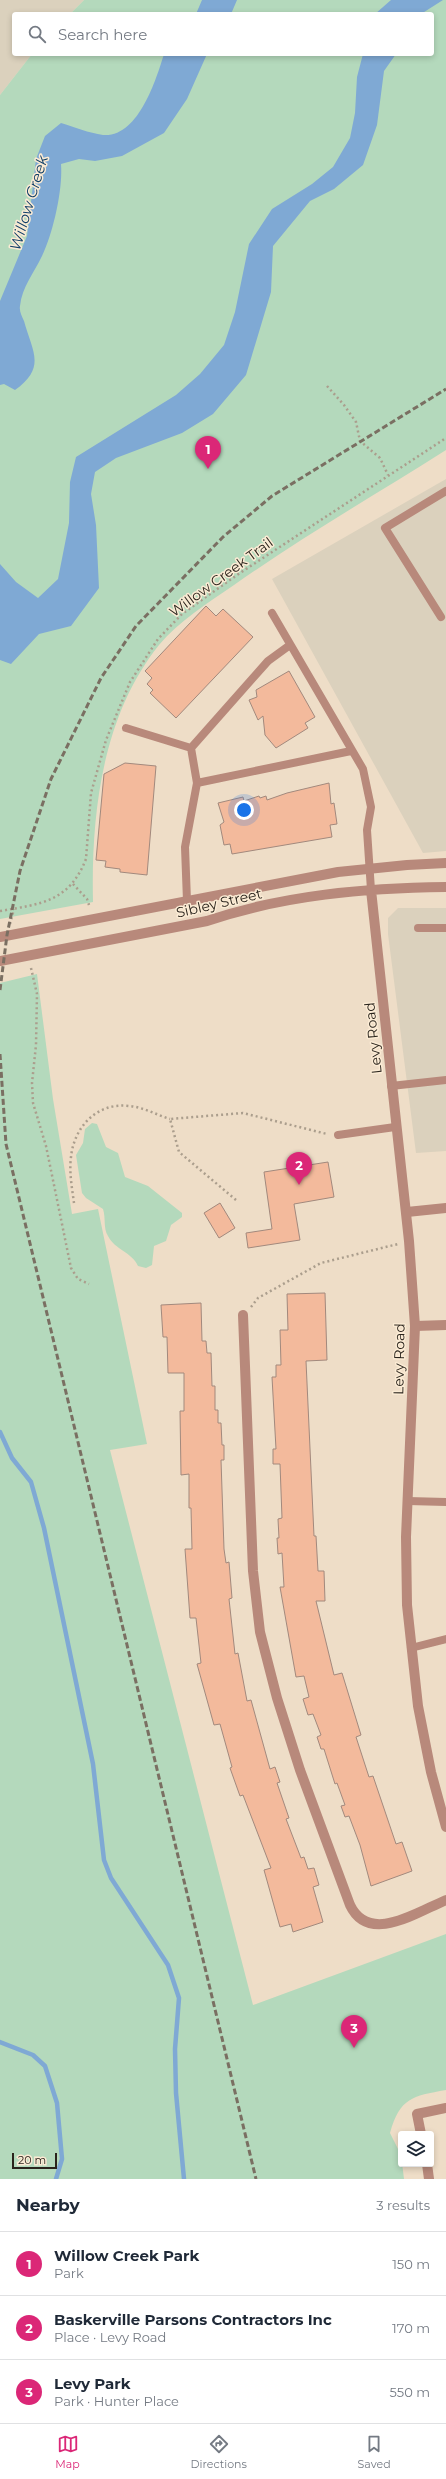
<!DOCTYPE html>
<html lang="en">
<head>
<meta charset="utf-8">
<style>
	body { margin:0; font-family:Montserrat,sans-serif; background:#f2f2f3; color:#1f2937 }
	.controls { position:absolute; right:12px; bottom:12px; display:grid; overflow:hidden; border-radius:4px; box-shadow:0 2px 6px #0003 }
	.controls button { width:36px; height:36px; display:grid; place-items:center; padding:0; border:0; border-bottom:1px solid #e0e1e3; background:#fff; color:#1f2937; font:20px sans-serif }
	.scale { position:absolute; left:12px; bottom:10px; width:45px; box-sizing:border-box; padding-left:4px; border:2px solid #2a241c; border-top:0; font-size:11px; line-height:14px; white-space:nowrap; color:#2a241c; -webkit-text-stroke:3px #fbebd4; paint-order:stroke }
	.you { position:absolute; left:244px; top:810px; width:14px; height:14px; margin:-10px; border:3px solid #fff; border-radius:50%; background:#1a73e8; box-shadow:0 0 0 6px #1a73e833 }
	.badge { display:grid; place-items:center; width:26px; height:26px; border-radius:50%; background:#db2777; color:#fff; font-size:13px; font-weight:700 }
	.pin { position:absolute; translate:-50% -33px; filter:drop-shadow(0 1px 2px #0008) }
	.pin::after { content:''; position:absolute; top:21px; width:14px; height:12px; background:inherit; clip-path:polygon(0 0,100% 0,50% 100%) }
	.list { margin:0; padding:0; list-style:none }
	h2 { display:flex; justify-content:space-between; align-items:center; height:52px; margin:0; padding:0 16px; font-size:17px }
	h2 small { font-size:13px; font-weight:400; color:#747a83 }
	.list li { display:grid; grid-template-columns:26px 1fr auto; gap:12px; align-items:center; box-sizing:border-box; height:64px; padding:0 16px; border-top:1px solid #e0e1e3 }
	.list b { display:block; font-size:15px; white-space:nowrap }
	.list p { margin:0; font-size:13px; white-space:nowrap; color:#747a83 }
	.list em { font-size:13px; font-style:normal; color:#747a83 }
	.icon { flex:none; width:22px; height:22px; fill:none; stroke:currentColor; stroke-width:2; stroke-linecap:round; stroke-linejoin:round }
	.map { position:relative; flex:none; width:446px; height:2179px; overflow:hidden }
	.search { position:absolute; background:#fff; box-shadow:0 2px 6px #0003; left:12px; right:12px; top:12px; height:44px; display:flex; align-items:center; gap:10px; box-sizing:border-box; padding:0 14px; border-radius:4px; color:#747a83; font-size:15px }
	.sheet { height:244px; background:#fff }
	nav { display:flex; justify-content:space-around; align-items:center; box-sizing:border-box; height:56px; border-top:1px solid #e0e1e3; background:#fff; font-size:11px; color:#747a83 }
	nav a { display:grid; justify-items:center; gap:2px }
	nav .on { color:#db2777 }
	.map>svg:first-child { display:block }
	.commercial { fill:#dbd1bd }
	.green { fill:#b4d9bc }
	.water { fill:#7fa9d4 }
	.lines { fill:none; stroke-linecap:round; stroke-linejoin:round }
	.stream { stroke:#7fa9d4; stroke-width:4.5 }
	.building { fill:#f3ba9c; stroke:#a2897d }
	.path { stroke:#ab9e8d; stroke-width:2.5; stroke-dasharray:2 3; stroke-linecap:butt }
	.service { stroke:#b8897b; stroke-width:8 }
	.minor { stroke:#b8897b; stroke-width:10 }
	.tertiary { stroke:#b8897b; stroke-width:10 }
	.rail { stroke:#7a6f62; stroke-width:3; stroke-dasharray:6 3; stroke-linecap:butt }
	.labels { text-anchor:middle; stroke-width:3; stroke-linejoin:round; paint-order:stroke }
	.street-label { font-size:14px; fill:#2a241c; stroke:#fbebd4 }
	.water-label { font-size:15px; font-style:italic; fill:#103f68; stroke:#fbebd4 }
</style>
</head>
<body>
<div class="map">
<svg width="446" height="2179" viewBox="0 0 446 2179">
	<rect width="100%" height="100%" fill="#eeddc7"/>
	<path class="commercial" d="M0,0H84L70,14H14V54H32L0,95Z
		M446,479V851L423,853L272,579Z
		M398,908H446V1151L416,1153L388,934V918Z"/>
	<path class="green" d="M84,0H446V450C375,495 302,537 234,585C208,603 179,621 159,645C102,716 91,814 93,902L0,919V95L32,54H432V14H70Z
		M37,974L53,1099L72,1214L98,1209L147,1444L110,1450L253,2005L446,1934V2090C412,2096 400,2098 390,2133L401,2155L404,2179H0V983Z
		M92,1123L97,1124L106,1147L118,1153L125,1177L148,1186L182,1213V1217L171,1225L166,1241L154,1246L152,1265L146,1268L138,1266C132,1252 115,1250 108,1236C103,1228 106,1218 103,1209L86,1198L82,1193L76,1155L83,1143L85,1129Z"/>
	<path class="water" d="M202,0H237L231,14H196Z
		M391,0H443L421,14H375Z
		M164,54H207L187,99L164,133L122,156L95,161L79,159L61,164C63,190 53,233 42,256C34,273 22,287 20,306C19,311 22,317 24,321C32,351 47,367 15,390L4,384L0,385V301L27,236L36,159L45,136L61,123C74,127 89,133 103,135C138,138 156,80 164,54Z
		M363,54H396L384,71L377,125L363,165L334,189L310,201L273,246L271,292L246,375L213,414L182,433L116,458L95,472L91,494L96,525L99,588L71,626L39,634L11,664L0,660V564L16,582L38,598L58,579L69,523L70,482L76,457L176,395L200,374L224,345L235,312L249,244L272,209L312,184L333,167L350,138L355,113L357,77Z"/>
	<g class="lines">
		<path class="stream" d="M0,1432L12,1458L31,1482L44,1528L93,1764L104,1860L111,1878L168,1965L179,1998L175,2049L176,2093L184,2179
			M0,2042L33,2055L45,2066L57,2103L62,2159L56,2179"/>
	</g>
	<path class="building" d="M206,606L216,616L223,609L253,637L176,718L150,693L153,690L147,684L152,678L145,671Z
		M289,671L315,717L305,723L308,728L276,748L265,735L263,716L258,720L249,700L257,697L256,690Z
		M125,763L156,766L147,875L120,872V869L105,867L106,861L96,860L104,774Z
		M329,783L331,804L334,803L337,824L330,825L332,837L232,854L230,844L224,845L220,825L224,822L218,803L243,797L244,801L259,796L260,798L266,796L267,800L287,793Z
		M328,1162L334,1197L294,1204L300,1240L248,1248L246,1233L272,1229L264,1172Z
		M220,1203L235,1228L219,1238L204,1213Z
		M325,1293L327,1360L306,1361L314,1536H316L318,1571H324L325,1601H316L334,1675L342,1673L361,1735L356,1737L369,1777L373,1776L396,1844L402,1842L412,1871L371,1886L360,1845L349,1816L345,1817L341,1806L345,1805L337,1783L335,1784L324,1749H321L317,1737L321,1735L313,1714L308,1715L303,1699L309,1697L304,1676L296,1677L280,1587H284L282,1553L278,1554L277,1538H279L278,1519L282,1518L280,1464H273V1449H276L272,1377H276V1365H281L280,1330H288L287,1294Z
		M201,1303L202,1341H206L207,1353H211L212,1386H215V1410H218V1423H221L222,1445H224V1460H221L224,1549L226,1563L229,1562L232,1598L229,1599L235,1654L238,1653L247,1701L251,1700L270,1769L275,1767L280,1782L277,1783L289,1818L286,1819L301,1858L304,1857L308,1869L314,1868L319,1885L313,1887L323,1922L293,1932L291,1924L280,1927L264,1870L271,1868L243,1795L240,1796L230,1768L232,1767L220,1724L214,1725L197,1664L201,1663L196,1618H190L185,1549H192L191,1508H189V1474L181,1475L180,1411H184V1373H168L167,1337H163L161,1305Z"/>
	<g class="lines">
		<path class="path" d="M327,386L344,405L356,422L360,441L380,458L388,475
			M73,884L87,899L89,905
			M0,911C41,904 69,902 86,859L91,793L106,740L130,682L158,639L182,614L237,575L446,438
			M10,924L14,909
			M31,968L37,994L36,1045L32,1083L33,1103L46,1146L71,1268L78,1279L89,1284
			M236,1200L179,1152L170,1119L243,1113L327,1134
			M74,1203C72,1188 69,1172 71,1157C74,1127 97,1102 129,1106C143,1107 157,1115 170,1119
			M251,1307L258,1298L321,1263L398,1244"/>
		<path class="service" d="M272,613L363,769L371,807L367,830L371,890
			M441,617L385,528L446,491
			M290,645L268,661L191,748L197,783L351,751
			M126,728L191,748
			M187,901L185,847L197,783
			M418,928H446
			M391,1086L446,1080
			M338,1135L395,1127
			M408,1501L446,1502
			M411,1648L446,1639"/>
		<path class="minor" d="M407,1212L446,1208
			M243,1315L253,1571L260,1632L277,1698L300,1770L350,1905C369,1945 417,1912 446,1900
			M415,1326L446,1325
			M421,2134L417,2114L446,2108
			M427,2164L429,2179"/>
		<path class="tertiary" d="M371,890L409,1241L415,1326L406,1537L407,1605L418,1706L431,1772L446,1827
			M0,937L338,872L407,865L446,863
			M0,961L207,921C284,895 365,888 446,887"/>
		<path class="rail" d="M0,990L7,935L20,871L51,779L101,678L136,626L223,537L272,496L446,389
			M0,1054L6,1144L256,2179"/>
	</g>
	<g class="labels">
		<g class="street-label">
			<text transform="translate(221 577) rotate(-36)" y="5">Willow Creek Trail</text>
			<text transform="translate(219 903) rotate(-13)" y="5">Sibley Street</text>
			<text transform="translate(373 1038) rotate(-96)" y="5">Levy Road</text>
			<text transform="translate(399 1359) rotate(-89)" y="5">Levy Road</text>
		</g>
		<g class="water-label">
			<text transform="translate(29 203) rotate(-73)" y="5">Willow Creek</text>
		</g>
	</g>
</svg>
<div class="controls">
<button><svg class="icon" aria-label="layers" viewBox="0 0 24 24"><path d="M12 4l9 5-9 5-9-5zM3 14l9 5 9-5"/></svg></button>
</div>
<div class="scale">20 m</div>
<div class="you"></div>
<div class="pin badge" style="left:208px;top:469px">1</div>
<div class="pin badge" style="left:299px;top:1185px">2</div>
<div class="pin badge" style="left:354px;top:2048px">3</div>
<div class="search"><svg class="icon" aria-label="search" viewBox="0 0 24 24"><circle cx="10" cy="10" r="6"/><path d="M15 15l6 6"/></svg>Search here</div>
</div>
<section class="sheet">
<h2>Nearby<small>3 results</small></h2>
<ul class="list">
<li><span class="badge">1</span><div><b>Willow Creek Park</b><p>Park</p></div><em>150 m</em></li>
<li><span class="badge">2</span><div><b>Baskerville Parsons Contractors Inc</b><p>Place · Levy Road</p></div><em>170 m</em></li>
<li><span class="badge">3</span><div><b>Levy Park</b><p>Park · Hunter Place</p></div><em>550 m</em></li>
</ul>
</section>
<nav>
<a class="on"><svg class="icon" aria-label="map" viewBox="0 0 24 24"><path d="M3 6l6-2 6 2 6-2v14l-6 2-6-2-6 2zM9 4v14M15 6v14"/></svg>Map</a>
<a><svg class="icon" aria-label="directions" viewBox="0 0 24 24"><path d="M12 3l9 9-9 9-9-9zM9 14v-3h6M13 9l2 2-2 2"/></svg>Directions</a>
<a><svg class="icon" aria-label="saved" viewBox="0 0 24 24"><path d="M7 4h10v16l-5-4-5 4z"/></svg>Saved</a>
</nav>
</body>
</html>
